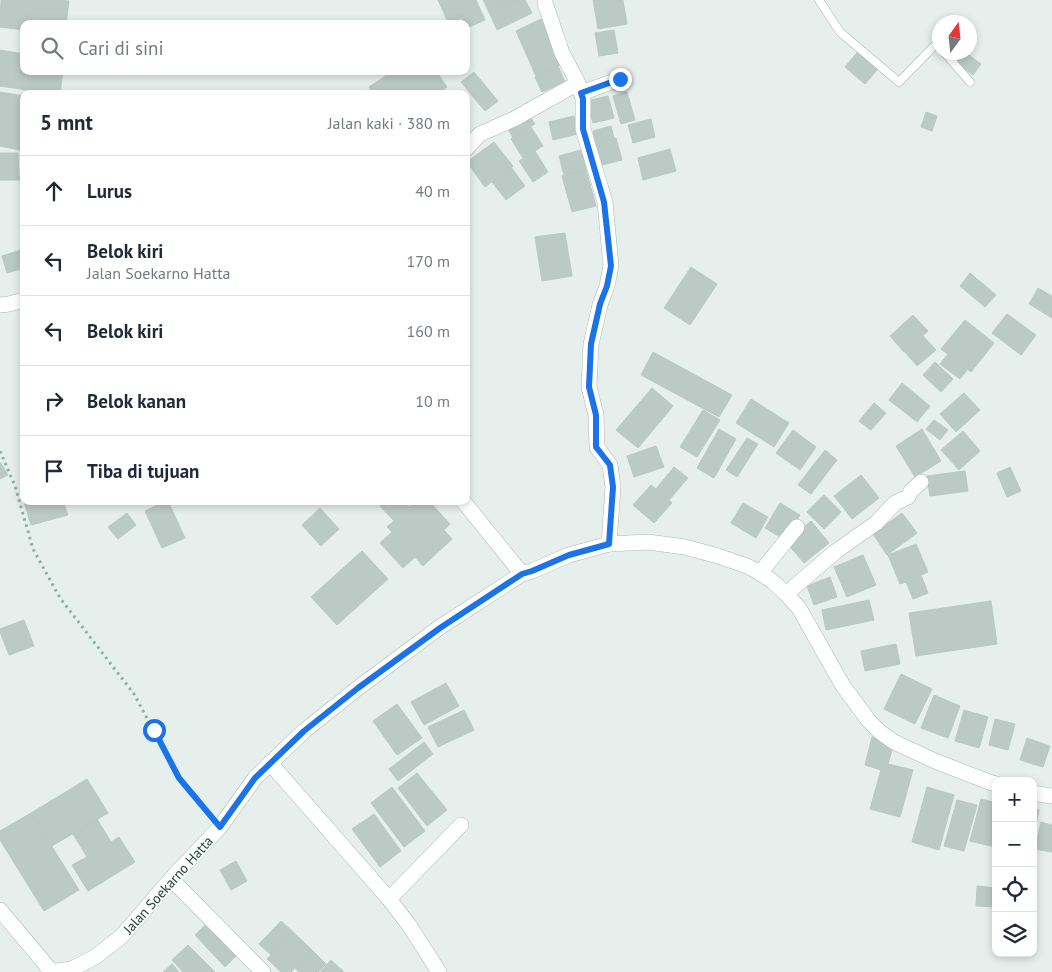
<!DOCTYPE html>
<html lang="id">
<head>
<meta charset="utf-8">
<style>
	body { margin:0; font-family:"PT Sans",sans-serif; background:#f2f2f3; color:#1f2937 }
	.controls { position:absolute; right:15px; bottom:15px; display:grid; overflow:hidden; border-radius:10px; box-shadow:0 2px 8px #0003 }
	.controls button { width:45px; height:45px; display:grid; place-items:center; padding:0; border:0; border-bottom:1px solid #e0e1e3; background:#fff; color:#1f2937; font:25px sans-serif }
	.compass { position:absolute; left:932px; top:15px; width:45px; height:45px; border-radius:50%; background:#fff; box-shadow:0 2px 8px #0003; rotate:15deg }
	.stop { position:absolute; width:15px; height:15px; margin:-11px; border:4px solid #1a73e8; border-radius:50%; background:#fff }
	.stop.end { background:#1a73e8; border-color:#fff; box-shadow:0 1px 5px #0008 }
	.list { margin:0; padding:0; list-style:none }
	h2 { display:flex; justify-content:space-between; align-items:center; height:65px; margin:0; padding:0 20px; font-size:21px }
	h2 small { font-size:16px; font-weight:400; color:#747a83 }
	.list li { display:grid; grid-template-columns:32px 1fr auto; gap:15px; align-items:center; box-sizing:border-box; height:70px; padding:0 20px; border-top:1px solid #e0e1e3 }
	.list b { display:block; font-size:19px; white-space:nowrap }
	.list p { margin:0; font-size:16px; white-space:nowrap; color:#747a83 }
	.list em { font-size:16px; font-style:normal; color:#747a83 }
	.icon { flex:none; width:28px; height:28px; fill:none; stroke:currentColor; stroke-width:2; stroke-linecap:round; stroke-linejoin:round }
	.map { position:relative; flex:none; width:1052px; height:972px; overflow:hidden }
	.search { position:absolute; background:#fff; box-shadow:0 2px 8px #0003; left:20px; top:20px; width:450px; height:55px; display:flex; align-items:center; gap:12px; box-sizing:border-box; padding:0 18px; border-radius:10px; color:#747a83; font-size:19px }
	.panel { position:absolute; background:#fff; box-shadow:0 2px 8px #0003; left:20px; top:90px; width:450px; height:415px; border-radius:10px }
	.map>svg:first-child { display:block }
	.building { fill:#bbcac4; stroke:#b8c9c2 }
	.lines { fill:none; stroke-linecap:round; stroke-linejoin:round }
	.lane-casing { stroke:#a8b8b2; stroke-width:9 }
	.street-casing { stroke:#a8b8b2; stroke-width:16 }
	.secondary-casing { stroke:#a4bbb3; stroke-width:16 }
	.path { stroke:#86b3a5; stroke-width:3; stroke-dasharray:2.5 4; stroke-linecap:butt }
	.lane { stroke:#fff; stroke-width:8 }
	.street { stroke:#fff; stroke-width:15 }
	.secondary { stroke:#fff; stroke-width:15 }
	.route { stroke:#1a73e8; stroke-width:6 }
	.labels { text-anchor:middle; stroke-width:4; stroke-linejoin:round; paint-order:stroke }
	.street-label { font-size:14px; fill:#24423a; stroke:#f7fbf9 }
</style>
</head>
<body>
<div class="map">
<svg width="1052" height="972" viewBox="0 0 1052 972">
	<rect width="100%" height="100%" fill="#e6efeb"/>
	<path class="building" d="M1,0H57L69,1L66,24H24V30L0,27Z
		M438,0H476L485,20L467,28L466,24H464L461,18L449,24Z
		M483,0H515L489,12Z
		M515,0H525L532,13L497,30L489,12Z
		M593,0H623L627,24L598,29Z
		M541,19L562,64L536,76L516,31Z
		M614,30L618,53L599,56L595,33Z
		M861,48L881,65L865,84L845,67Z
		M0,50L24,54V71H63L60,94H53L0,86Z
		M963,52H965L981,64L973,75L956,62Z
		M558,66L565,82L542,92L535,77Z
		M393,71H436L447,87L436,94H373L369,87Z
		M474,72L498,101L485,111L461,82Z
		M0,92L24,96V151L0,146Z
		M627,92L635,120L621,124L613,96Z
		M608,96L614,118L593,123L587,101Z
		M926,112L937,116L932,131L921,127Z
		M528,114L535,124L513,138L507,127Z
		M574,116L578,134L553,140L549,122Z
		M651,119L655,137L633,143L628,125Z
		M611,126L614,139L596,143L593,131Z
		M531,127L543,146L523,158L511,139Z
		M616,138L622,160L598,166L592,145Z
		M494,142L513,166L485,187L467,162Z
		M670,149L676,171L643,180L638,158Z
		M581,150L586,170L564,175L559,156Z
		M535,151L548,172L533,182L519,161Z
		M0,153H18L19,180H0Z
		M24,156V181L19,180Z
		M511,167L525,186L506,200L492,182Z
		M586,170L596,206L572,212L562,176Z
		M565,233L572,276L542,281L535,237Z
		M24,249V268L7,273L2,256Z
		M691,267L717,284L690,325L664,308Z
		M970,273L996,295L985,307L960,286Z
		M1038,288L1052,296V318L1029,304Z
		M1007,314L1036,335L1021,355L992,333Z
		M913,315L928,331L904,352L890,336Z
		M965,320L994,343L971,372L941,349Z
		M923,336L936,350L917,366L905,352Z
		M653,352L732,395L719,417L641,375Z
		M948,354L967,370L960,379L940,364Z
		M935,362L953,379L941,392L923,375Z
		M902,383L930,406L917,422L889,400Z
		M652,388L673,406L638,448L616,430Z
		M964,393L980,410L956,432L940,414Z
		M751,399L789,423L774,447L736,423Z
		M874,403L886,413L871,430L859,421Z
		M703,410L720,420L697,457L680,447Z
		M934,420L948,430L940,440L926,429Z
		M719,429L736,439L714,478L697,468Z
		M922,429L941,461L915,477L896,446Z
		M793,430L816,447L800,470L776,453Z
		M963,431L980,451L959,470L941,450Z
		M747,438L758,444L737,477L726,470Z
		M656,446L664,467L634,477L627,456Z
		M825,450L837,460L811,494L798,485Z
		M0,462L8,475L0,479Z
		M674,467L688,478L669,500L672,503L654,523L633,505L651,485L656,489Z
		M1010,467L1021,491L1007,497L997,473Z
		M965,471L968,491L930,496L927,476Z
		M861,475L879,498L852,519L834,496Z
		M824,495L841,512L824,529L807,512Z
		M23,499H24V501H63L68,515L31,525Z
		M166,501H168L185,538L162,548L145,511Z
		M385,501H404L409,507L415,501H417L421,505L425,501H429L450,524L444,530L452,539L423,566L415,557L403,568L380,543L392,532L387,527L394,521L380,506Z
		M743,503L768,517L756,538L731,523Z
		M780,503L800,515L785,540L765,528Z
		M320,508L339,529L321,546L302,525Z
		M127,513L136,525L118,539L108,527Z
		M902,513L917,533L887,555L873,534Z
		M811,521L829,543L804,563L786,542Z
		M916,544L928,572L921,575L928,593L913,599L906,582L900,584L888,555Z
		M362,551L388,579L337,625L311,597Z
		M863,555L876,585L847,597L834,567Z
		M830,577L837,597L814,605L807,586Z
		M869,600L874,620L826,630L822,610Z
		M991,601L997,644L916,656L909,613Z
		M24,620L34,646L9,655L0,632V629Z
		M896,644L900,664L865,671L861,651Z
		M901,674L932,689L915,724L884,709Z
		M446,683L459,706L424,725L411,702Z
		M934,695L960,706L948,738L921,728Z
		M397,704L422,738L397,755L373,721Z
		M464,710L474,730L438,747L428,727Z
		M964,710L988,717L979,748L955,741Z
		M995,719L1015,724L1008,750L989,745Z
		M872,737L894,743L888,764L913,770L900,817L870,809L881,770L865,765Z
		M1027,738L1050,746L1043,767L1020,760Z
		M424,742L433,754L398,781L389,769Z
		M417,773L447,810L427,826L398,788Z
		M87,779L108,813L52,846L31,813Z
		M392,787L425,831L404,847L371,803Z
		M927,787L954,795L939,850L912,842Z
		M981,799L996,803L995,847L970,841Z
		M1033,799L1036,800L1034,809L1039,810L1034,834Z
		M957,800L977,805L964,851L944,846Z
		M31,813L79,890L44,911L0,840V831Z
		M374,814L401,851L380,867L352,829Z
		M97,819L111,842L119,837L135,862L88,891L72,865L87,857L73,834Z
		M1041,822L1052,825V852L1035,849Z
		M236,861L247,881L231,890L220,870Z
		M977,886L996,888V907L976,906Z
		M281,921L293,932L271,955L259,944Z
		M206,924L236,956L225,967L195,935Z
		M293,932L312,950L291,972H281L267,959Z
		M188,945L215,972H183L172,960Z
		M312,950L326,964L318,972H299L295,968Z
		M331,960L344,972H320Z
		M172,964L179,972H163Z"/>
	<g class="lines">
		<g class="lane-casing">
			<path id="lane" d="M819,0L840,32L899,82L936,44L940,48
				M944,52L970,82"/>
		</g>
		<g class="street-casing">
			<path id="street" d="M545,3L562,53L578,83L583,99V129L605,202L611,266L607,286L600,305L591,344L589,387L596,415L597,447L610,465L613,487L609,544
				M581,93L620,79
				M466,149L480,134L514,119L578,83
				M0,305L9,304L24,300
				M463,501L522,574
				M760,573L797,527
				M786,594L835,552L876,523L895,503L908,497L911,491L921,482
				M270,763L389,899L409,925L439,972
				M171,879L263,972
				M389,899L461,825
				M0,910L52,972"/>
		</g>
		<g class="secondary-casing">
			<path id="secondary" d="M1033,793L1052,796
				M49,972L72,969L95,957L122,936L171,879L220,827L255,778L304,731L358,688L440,627L522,574L532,571L569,555L609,544L648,542L685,547L718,556L747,566L760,573L772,581L786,594L799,608L843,686L869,721L880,732L894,742L935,761L989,782L996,784"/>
		</g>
		<path class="path" d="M0,451L15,486L33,549L60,598L134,694L179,778L210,815"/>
		<use href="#lane" class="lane"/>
		<use href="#street" class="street"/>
		<use href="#secondary" class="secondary"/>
	</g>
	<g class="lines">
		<path class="route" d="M154,730L179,778L220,827L255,778L304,731L358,688L440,628L522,574L532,571L569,555L609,544L613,487L610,465L596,447V415L589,387L591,344L600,304L607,286L611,266L604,202L583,129V99L581,93L620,79"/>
	</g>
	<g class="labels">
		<g class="street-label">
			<text transform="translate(168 885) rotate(-48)" y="5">Jalan Soekarno Hatta</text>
		</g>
	</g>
</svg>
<div class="controls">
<button>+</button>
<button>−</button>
<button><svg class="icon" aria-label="locate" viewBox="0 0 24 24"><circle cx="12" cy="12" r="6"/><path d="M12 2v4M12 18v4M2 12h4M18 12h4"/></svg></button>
<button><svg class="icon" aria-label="layers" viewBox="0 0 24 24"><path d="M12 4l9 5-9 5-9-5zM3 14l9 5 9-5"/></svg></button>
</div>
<svg class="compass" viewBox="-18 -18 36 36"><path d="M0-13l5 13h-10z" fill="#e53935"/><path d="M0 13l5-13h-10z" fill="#747a83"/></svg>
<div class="stop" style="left:154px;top:730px"></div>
<div class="stop end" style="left:620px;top:79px"></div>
<div class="search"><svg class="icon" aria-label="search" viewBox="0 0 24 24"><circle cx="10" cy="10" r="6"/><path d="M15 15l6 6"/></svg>Cari di sini</div>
<section class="panel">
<h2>5 mnt<small>Jalan kaki · 380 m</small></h2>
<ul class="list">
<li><svg class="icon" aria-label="ahead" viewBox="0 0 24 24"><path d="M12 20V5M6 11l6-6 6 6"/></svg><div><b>Lurus</b></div><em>40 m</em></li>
<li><svg class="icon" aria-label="left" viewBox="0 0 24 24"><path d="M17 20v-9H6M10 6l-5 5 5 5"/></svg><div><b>Belok kiri</b><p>Jalan Soekarno Hatta</p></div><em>170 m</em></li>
<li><svg class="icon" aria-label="left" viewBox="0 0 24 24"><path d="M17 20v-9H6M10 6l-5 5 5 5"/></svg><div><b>Belok kiri</b></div><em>160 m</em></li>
<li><svg class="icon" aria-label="right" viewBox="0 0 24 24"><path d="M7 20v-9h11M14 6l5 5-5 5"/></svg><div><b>Belok kanan</b></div><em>10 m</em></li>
<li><svg class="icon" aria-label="arrive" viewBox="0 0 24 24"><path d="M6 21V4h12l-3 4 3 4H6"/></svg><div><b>Tiba di tujuan</b></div></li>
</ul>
</section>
</div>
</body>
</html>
